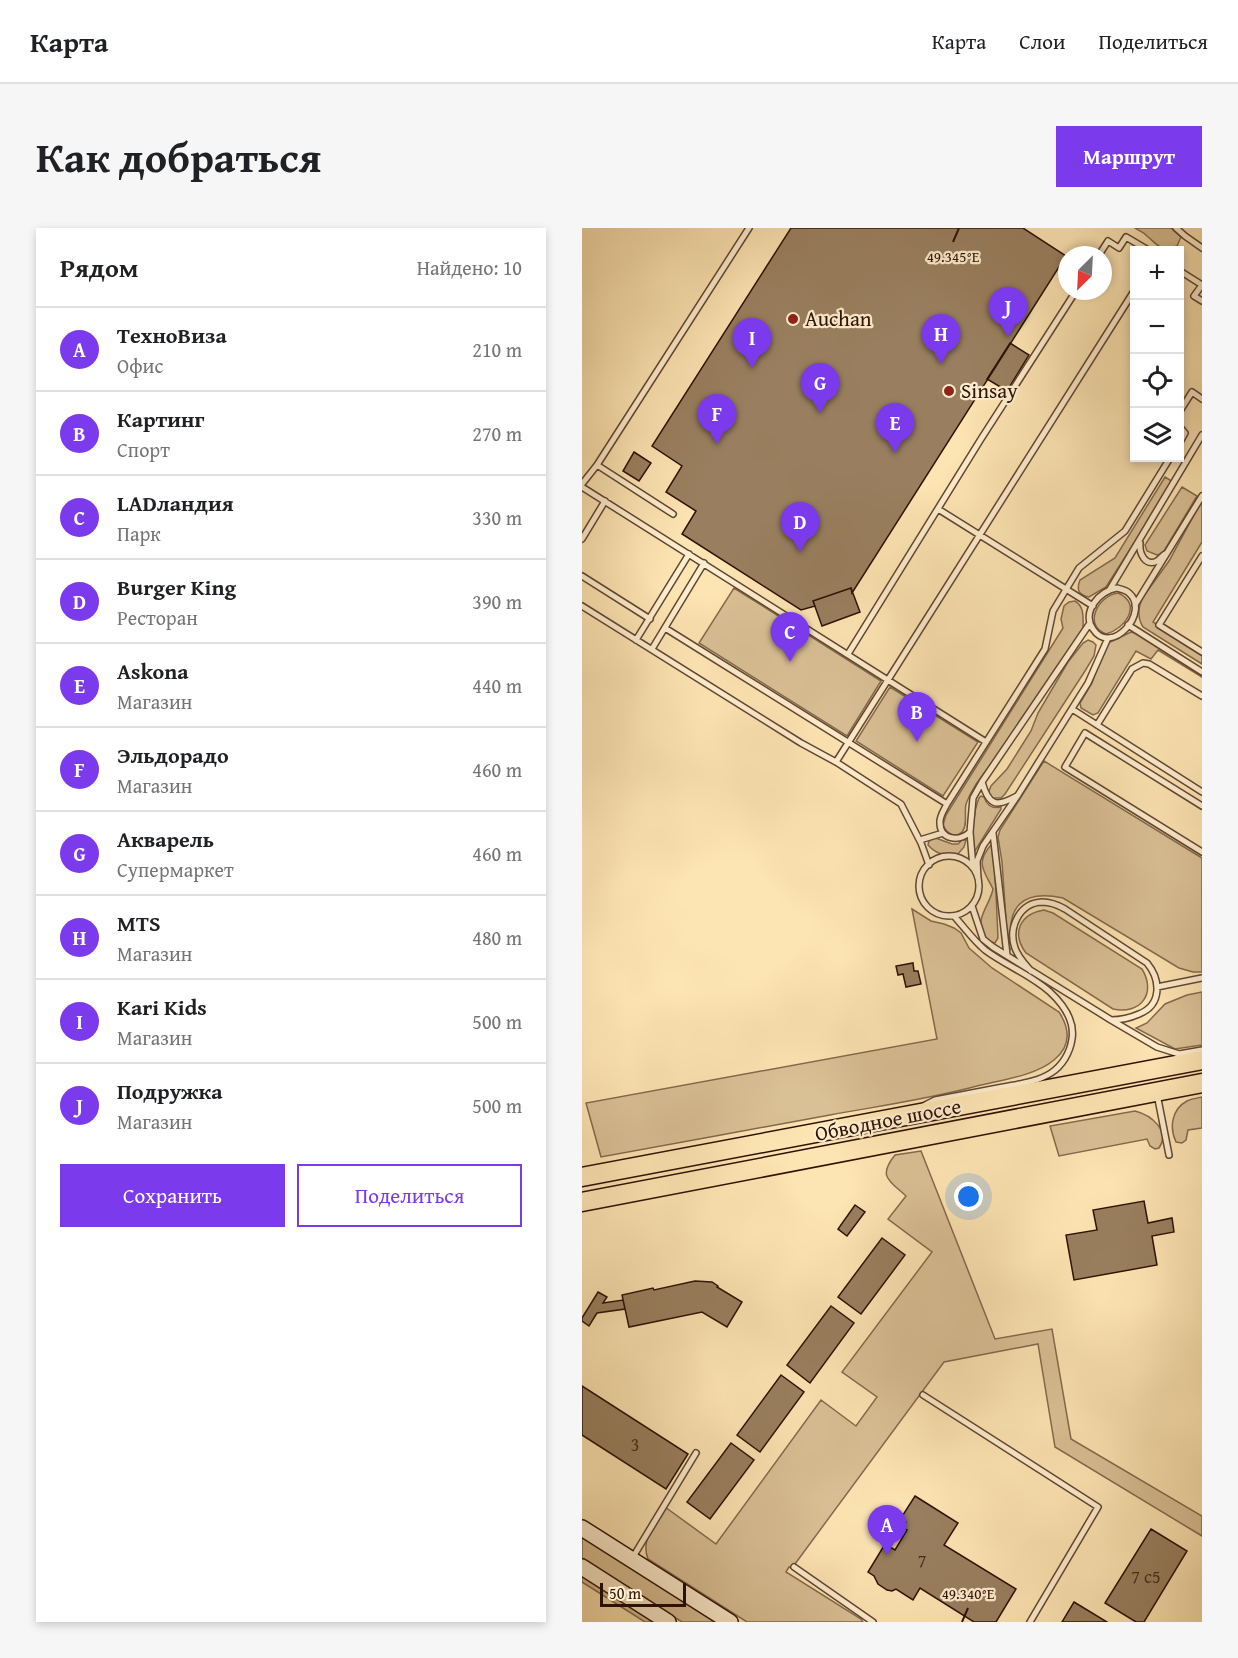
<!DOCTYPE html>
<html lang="ru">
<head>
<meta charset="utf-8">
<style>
	body { margin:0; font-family:"Gentium Book Plus",serif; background:#f6f6f6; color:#202124 }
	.controls { position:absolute; right:18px; top:18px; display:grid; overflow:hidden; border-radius:0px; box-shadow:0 3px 9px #0003 }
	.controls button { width:54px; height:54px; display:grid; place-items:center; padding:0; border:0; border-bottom:2px solid #e0e0e0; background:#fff; color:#202124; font:30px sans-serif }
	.compass { position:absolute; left:476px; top:18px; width:54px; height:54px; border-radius:50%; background:#fff; box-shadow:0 3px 9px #0003; rotate:204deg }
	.scale { position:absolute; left:18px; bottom:15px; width:86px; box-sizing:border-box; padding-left:6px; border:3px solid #2d1205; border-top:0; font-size:16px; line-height:21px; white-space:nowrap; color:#2d1205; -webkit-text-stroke:4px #feedce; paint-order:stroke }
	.you { position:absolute; left:387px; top:969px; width:21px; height:21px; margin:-15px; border:4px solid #fff; border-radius:50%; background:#1a73e8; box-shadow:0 0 0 9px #1a73e833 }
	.badge { display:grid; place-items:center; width:39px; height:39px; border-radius:50%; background:#7c3aed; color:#fff; font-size:20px; font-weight:700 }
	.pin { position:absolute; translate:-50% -50px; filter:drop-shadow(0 2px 3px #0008) }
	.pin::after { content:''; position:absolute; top:32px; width:21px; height:18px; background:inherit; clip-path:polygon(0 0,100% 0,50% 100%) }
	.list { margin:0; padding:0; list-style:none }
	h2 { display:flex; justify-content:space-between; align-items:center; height:78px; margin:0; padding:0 24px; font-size:26px }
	h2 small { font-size:20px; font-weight:400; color:#757577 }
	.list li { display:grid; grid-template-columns:39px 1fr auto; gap:18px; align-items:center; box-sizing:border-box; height:84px; padding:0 24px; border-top:2px solid #e0e0e0 }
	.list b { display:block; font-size:22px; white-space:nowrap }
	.list p { margin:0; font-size:20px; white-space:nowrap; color:#757577 }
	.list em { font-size:20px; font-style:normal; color:#757577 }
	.actions { display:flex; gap:12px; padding:18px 24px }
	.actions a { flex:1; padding:14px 0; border:2px solid #7c3aed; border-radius:0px; text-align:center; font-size:21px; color:#7c3aed }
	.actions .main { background:#7c3aed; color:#fff }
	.icon { flex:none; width:33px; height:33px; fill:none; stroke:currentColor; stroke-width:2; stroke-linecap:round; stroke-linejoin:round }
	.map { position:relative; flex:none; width:620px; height:1394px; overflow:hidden; border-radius:0px }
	header { display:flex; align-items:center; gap:36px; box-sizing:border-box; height:84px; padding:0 30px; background:#fff; border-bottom:2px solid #e0e0e0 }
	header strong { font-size:28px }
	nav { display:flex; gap:33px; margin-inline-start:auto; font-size:21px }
	.intro { display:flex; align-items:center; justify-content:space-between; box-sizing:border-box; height:144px; padding:0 36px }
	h1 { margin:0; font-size:42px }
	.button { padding:15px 27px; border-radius:0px; background:#7c3aed; color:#fff; font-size:21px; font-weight:700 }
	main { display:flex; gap:36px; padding:0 36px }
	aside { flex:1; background:#fff; border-radius:0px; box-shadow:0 3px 9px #0003 }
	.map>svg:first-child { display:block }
	.green { fill:#dac095; stroke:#84694d; stroke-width:1.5 }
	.building { fill:#997f5f; stroke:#2d1205; stroke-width:1.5 }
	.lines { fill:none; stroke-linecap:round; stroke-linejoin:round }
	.lane-casing { stroke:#614630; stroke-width:8 }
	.secondary-casing { stroke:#2d1205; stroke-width:18 }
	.primary-casing { stroke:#2d1205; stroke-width:21 }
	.lane { stroke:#feedce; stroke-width:5 }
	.secondary { stroke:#feedce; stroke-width:15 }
	.primary { stroke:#fde4b3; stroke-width:18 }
	.ticks { fill:none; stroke:#2d1205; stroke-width:2 }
	.poi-dot { fill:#8f2418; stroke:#feedce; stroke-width:2 }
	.labels { text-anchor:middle; stroke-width:4.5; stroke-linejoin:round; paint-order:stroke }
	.number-label { font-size:18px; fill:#482d1c }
	.poi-label { font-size:21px; fill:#2d1205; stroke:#feedce; text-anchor:start }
	.street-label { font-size:21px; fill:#2d1205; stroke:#feedce }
	.ticks-label { font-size:15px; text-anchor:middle; fill:#2d1205; stroke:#feedce; stroke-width:4.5; stroke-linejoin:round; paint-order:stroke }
</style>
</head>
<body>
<header>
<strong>Карта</strong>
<nav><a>Карта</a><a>Слои</a><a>Поделиться</a></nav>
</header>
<div class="intro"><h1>Как добраться</h1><a class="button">Маршрут</a></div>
<main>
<aside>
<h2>Рядом<small>Найдено: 10</small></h2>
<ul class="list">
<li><span class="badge">A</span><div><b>ТехноВиза</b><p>Офис</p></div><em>210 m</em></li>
<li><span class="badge">B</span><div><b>Картинг</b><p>Спорт</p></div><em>270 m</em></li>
<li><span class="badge">C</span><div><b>LADландия</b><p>Парк</p></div><em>330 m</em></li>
<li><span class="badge">D</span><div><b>Burger King</b><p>Ресторан</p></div><em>390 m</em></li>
<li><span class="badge">E</span><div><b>Askona</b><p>Магазин</p></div><em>440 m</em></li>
<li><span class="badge">F</span><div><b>Эльдорадо</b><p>Магазин</p></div><em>460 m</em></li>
<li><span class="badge">G</span><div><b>Акварель</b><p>Супермаркет</p></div><em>460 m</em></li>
<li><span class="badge">H</span><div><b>MTS</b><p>Магазин</p></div><em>480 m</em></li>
<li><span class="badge">I</span><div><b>Kari Kids</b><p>Магазин</p></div><em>500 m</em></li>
<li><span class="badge">J</span><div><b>Подружка</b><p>Магазин</p></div><em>500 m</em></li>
</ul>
<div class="actions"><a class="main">Сохранить</a><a>Поделиться</a></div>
</aside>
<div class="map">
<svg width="620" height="1394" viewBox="0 0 620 1394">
	<rect width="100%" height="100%" fill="#fde4b3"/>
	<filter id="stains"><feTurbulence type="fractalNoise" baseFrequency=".00333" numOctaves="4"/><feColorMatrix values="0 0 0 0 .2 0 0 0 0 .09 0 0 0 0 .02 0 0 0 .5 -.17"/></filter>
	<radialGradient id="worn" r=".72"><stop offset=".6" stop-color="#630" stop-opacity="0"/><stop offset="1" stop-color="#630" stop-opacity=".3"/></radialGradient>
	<path class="green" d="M553,0H589L599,9L595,18C578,24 577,18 565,8C562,4 557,3 553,0Z
		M583,249L591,254L524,359L507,369C497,367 494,362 498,352L533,330Z
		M600,259L615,268L582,323L579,326L575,327L565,323L563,317Z
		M620,272V314L571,394L620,425V436L561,399C555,389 556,379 561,369L587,333Z
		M152,360L299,453L265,508L117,415Z
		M536,365C561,376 543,401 524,406C500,397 517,367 536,365Z
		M493,373C503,379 501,391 501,401L414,531C402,544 390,559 384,576C382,584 386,598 380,604C373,612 364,604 361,597L364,587L481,400L479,391L482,378L487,374Z
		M549,404L556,406L620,447V449L576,422L569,431L554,423L516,485L511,487L499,480L498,475L510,455L520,425L526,415Z
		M506,412L511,414L514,417L512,428L503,443L423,566L419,570H410L407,567V563L409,558L425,541L449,503L456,485L486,434L501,415Z
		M308,459L396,514L361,568L274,513Z
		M462,533L620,630V744H611L597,740L481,670C440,661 423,679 430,720L429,721H426L420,634L416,609L418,602Z
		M399,568L402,569C405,578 410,581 419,579V581L393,623C388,612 392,582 397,570Z
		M351,609L370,616H376L380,612H384L382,619L375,627C362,627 355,627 346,617L347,613Z
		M409,617L412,621L416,710L413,715C408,714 405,712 402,707C392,691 408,677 411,661C402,643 393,635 409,617Z
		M330,681L349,693L362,696L372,700L379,705L387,720L410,740L477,784C488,801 489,818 472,832C453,848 419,852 395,858C347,871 297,878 248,887C172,901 95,915 19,929L4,875L355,811Z
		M462,682L471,685L560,741C575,766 558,787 531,781L444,725C429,705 438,686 462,682Z
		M620,764V817L593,821L554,800L565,795L583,776L605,767Z
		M620,869V900L606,902L604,912L600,915L594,914C587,899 590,881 605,873C609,871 615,870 620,869Z
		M553,883C569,887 589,903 577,920L573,921L568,918L565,911L477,928L468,898Z
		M339,923L413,1111L470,1101L489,1211L620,1288V1308L473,1219L456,1116L362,1134L210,1340L207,1339L204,1344L279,1391L281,1394H165L66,1331C58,1311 74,1295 83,1279L134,1316L239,1172L274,1198L295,1169L260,1144L350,1024L306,991L324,968C308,953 295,949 313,927Z
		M0,1304L141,1394H100L0,1330Z
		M0,1344L79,1394H63L0,1354Z"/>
	<path class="building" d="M209,0H441L484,28L270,365L269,360L231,373L233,378L219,382L100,306L114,283L84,264L100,238L70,218Z
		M428,115L447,127L425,163L405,151Z
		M52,224L69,235L57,253L41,243Z
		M269,360L278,384L240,398L231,373Z
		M331,735L332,743H336L339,756L324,759L321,746L316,747L314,738Z
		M562,973L566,995L590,990L592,1004L570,1008L575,1037L492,1052L484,1007L515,1002L511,982Z
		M273,977L283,984L265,1008L256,1001Z
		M300,1010L323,1027L279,1086L256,1069Z
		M113,1053L130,1054L136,1058L135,1059L160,1074L145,1099L120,1084L47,1099L40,1067L71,1060L72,1062Z
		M16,1064L25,1069L21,1075L41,1072L43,1081L15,1085L7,1098L0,1093V1090Z
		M249,1078L272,1095L228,1155L205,1137Z
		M199,1147L222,1164L178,1224L155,1207Z
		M0,1158L106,1226L84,1261L0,1207Z
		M149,1215L172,1232L128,1291L105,1274Z
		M333,1268L376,1295L362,1317L434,1361L414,1394H392L338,1360L331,1372L314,1361L310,1363L305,1362L296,1356L292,1348L286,1344L303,1316L313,1322L325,1302L321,1300L324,1294L319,1290Z
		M569,1301L605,1323L562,1394H554L523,1375Z
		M492,1374L525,1394H480Z"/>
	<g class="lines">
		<g class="lane-casing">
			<path id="lane" d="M594,0L603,8L620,20
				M517,27L526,13L537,20L544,9L566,22
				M598,43L620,57L612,68L620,73
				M598,183L610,164L620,171
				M598,199L603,205L598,214
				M15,237L91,286
				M0,256L15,237L167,0
				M0,259L404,514
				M356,281L511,378
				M0,311L23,273
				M558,315C557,325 563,339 575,333C578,331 580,328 583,326
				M620,328L577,397L620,424
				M0,348L68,391
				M535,360C539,361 544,362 547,365C569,384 529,429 511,401C499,384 518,362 535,360Z
				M528,361L620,207
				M553,377L620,268
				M0,378L219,515L254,534L319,576L339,615L347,637
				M546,397L620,444
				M83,400L365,576
				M54,412L107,326
				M70,421L122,335
				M266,426L399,211L494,63
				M490,481L620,564
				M515,497L550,441L561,435L567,436L620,468
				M254,534L552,63
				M400,554C407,579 415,579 435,568
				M620,578L503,505L483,539L620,624
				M388,604C377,614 358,612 358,595C357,589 362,582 365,576L463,421L471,383L497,340L543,303L588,230
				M411,605L425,727
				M338,612L361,605
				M337 658a30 30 0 1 1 60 0a30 30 0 1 1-60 0Z
				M391,640L388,604L391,570L400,554L508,395
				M396,650L395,633L401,618L436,567L506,455L526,410
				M390,678L401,711L411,719L529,792L575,819L597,826L620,822
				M449,743C443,736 436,729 433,720C426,700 437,675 460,674C468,674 476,677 483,681L565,735C579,752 580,777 557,786C548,790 538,792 529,792
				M575,759L620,750
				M575,866L587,927
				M343,877L353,872C376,868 398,863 421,859C436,856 455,854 469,845C480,838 488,825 490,811C493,792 482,777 468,764C449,747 423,737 403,722C392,713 382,699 372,688
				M341,1167L516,1279L448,1394
				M51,1329L114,1225
				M212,1339L291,1394"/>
		</g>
		<g class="secondary-casing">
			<path id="secondary" d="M0,1300L148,1394
				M0,1339L86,1394"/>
		</g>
		<g class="primary-casing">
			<path id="primary" d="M0,949L620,832
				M0,974L620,855"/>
		</g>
		<use href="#lane" class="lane"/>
		<use href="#secondary" class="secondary"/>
		<use href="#primary" class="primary"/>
	</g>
	<path class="ticks" d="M371,14L377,0M380,1394L386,1380"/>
	<g class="poi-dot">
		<circle cx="211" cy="91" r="6"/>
		<circle cx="367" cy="163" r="6"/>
	</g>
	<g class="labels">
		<g class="number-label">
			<text x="53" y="1223">3</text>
			<text x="340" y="1339">7</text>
			<text x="564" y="1355">7 с5</text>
		</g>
		<g class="poi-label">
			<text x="223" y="98">Auchan</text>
			<text x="379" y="170">Sinsay</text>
		</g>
		<g class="street-label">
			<text transform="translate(306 892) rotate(-11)" y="7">Обводное шоссе</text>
		</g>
	</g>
	<g class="ticks-label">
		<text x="371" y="34">49.345°E</text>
		<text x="386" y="1371">49.340°E</text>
	</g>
	<rect width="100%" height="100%" filter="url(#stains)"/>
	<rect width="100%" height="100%" fill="url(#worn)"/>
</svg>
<div class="controls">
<button>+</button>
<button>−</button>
<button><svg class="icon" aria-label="locate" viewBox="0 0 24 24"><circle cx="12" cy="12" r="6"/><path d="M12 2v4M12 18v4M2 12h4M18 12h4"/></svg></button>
<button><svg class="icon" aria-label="layers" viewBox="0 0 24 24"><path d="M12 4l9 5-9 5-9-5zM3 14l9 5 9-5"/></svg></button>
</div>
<svg class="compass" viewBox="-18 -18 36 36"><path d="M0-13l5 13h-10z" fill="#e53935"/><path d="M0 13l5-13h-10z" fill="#757577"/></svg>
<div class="scale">50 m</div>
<div class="you"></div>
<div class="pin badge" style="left:305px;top:1327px">A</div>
<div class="pin badge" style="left:335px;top:514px">B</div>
<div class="pin badge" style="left:208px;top:434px">C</div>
<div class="pin badge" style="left:218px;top:324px">D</div>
<div class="pin badge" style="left:313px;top:225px">E</div>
<div class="pin badge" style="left:135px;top:216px">F</div>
<div class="pin badge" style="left:238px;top:185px">G</div>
<div class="pin badge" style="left:359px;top:136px">H</div>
<div class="pin badge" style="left:170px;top:140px">I</div>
<div class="pin badge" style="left:426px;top:109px">J</div>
</div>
</main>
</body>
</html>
